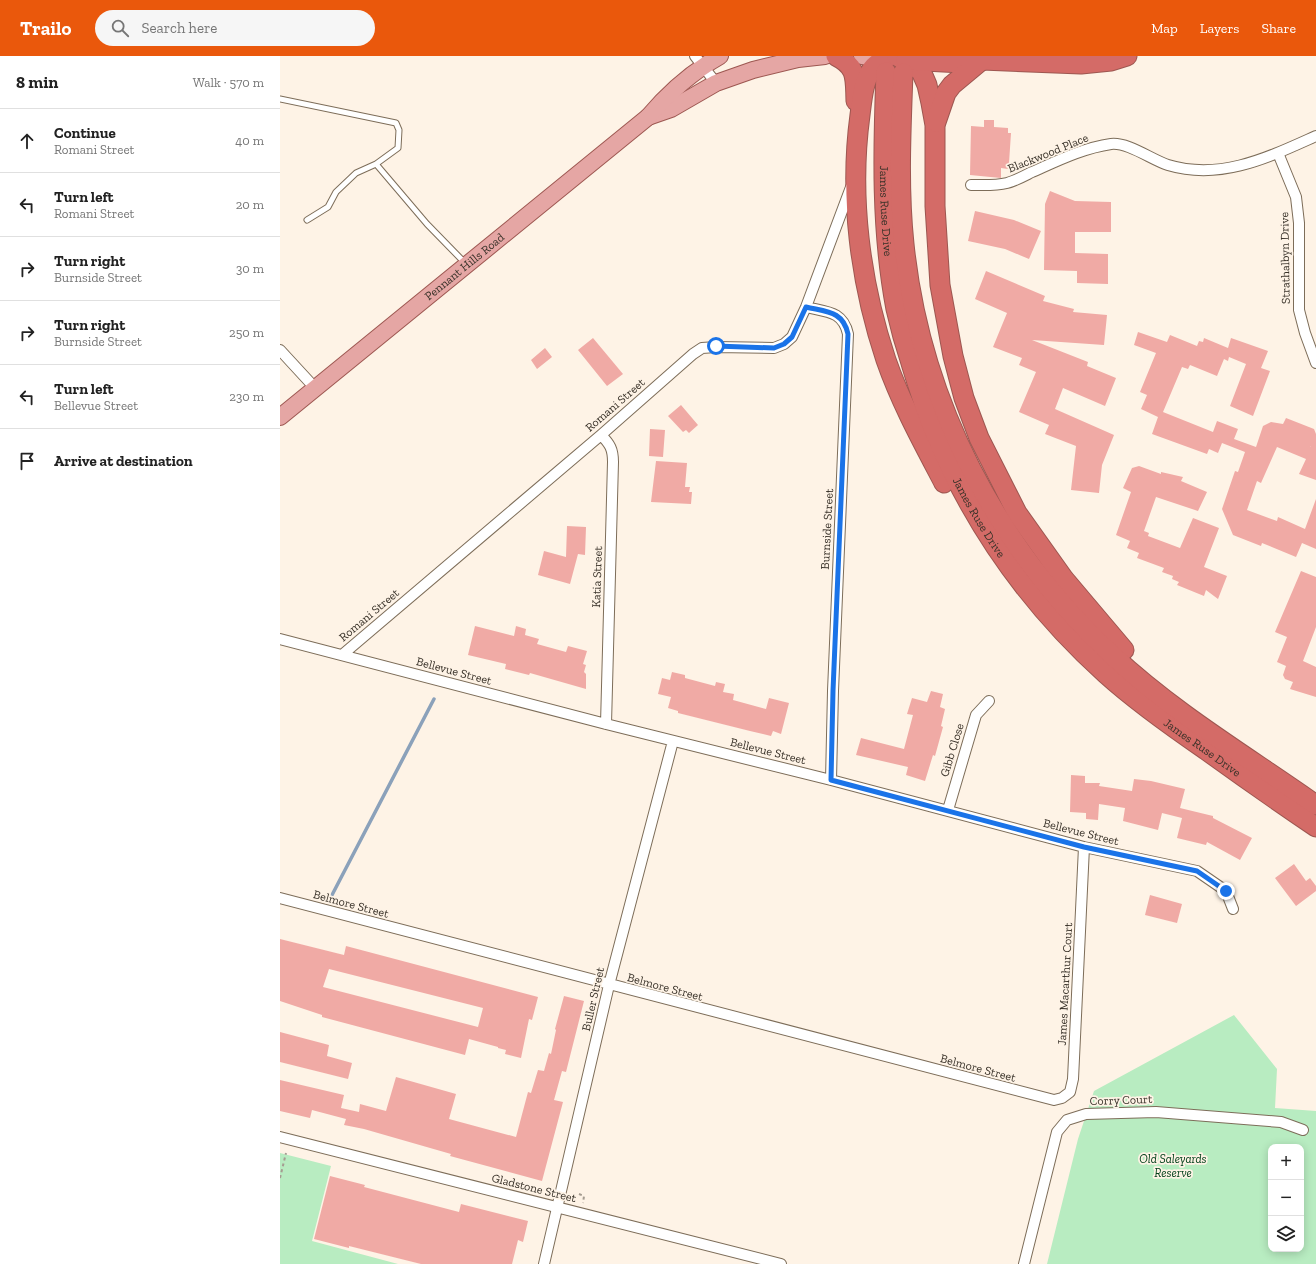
<!DOCTYPE html>
<html lang="en">
<head>
<meta charset="utf-8">
<style>
	body { margin:0; font-family:"Zilla Slab",serif; background:#f6f6f6; color:#222 }
	.controls { position:absolute; right:12px; bottom:12px; display:grid; overflow:hidden; border-radius:8px; box-shadow:0 2px 10px #0003 }
	.controls button { width:36px; height:36px; display:grid; place-items:center; padding:0; border:0; border-bottom:1px solid #e0e0e0; background:#fff; color:#222; font:20px sans-serif }
	.stop { position:absolute; width:12px; height:12px; margin:-9px; border:3px solid #1a73e8; border-radius:50%; background:#fff }
	.stop.end { background:#1a73e8; border-color:#fff; box-shadow:0 1px 4px #0008 }
	.list { margin:0; padding:0; list-style:none }
	h2 { display:flex; justify-content:space-between; align-items:center; height:52px; margin:0; padding:0 16px; font-size:17px }
	h2 small { font-size:13px; font-weight:400; color:#767676 }
	.list li { display:grid; grid-template-columns:26px 1fr auto; gap:12px; align-items:center; box-sizing:border-box; height:64px; padding:0 16px; border-top:1px solid #e0e0e0 }
	.list b { display:block; font-size:15px; white-space:nowrap }
	.list p { margin:0; font-size:13px; white-space:nowrap; color:#767676 }
	.list em { font-size:13px; font-style:normal; color:#767676 }
	.icon { flex:none; width:22px; height:22px; fill:none; stroke:currentColor; stroke-width:2; stroke-linecap:round; stroke-linejoin:round }
	.map { position:relative; flex:none; width:1036px; height:1208px; overflow:hidden }
	header { display:flex; align-items:center; gap:24px; box-sizing:border-box; height:56px; padding:0 20px; background:#ea580c; color:#fff }
	header strong { font-size:19px }
	nav { display:flex; gap:22px; margin-inline-start:auto; font-size:14px }
	.search { width:280px; height:36px; background:#f6f6f6; display:flex; align-items:center; gap:10px; box-sizing:border-box; padding:0 14px; border-radius:22px; color:#767676; font-size:15px }
	main { display:flex }
	aside { flex:1; background:#fff }
	.map>svg:first-child { display:block }
	.green { fill:#b8ecc1; fill-rule:evenodd }
	.lines { fill:none; stroke-linecap:round; stroke-linejoin:round }
	.stream { stroke:#8ba1ba; stroke-width:3.5 }
	.building { fill:#f0aaa5; fill-rule:evenodd }
	.lane-casing { stroke:#7d6d59; stroke-width:7 }
	.street-casing { stroke:#7d6d59; stroke-width:12 }
	.primary-casing { stroke:#9d5751; stroke-width:18 }
	.highway-casing { stroke:#9d5751; stroke-width:21 }
	.path { stroke:#a59c91; stroke-width:2; stroke-dasharray:3 3; stroke-linecap:butt }
	.lane { stroke:#fff; stroke-width:5 }
	.street { stroke:#fff; stroke-width:10 }
	.primary { stroke:#e5a6a4; stroke-width:16 }
	.highway { stroke:#d46b67; stroke-width:19 }
	.route { stroke:#1a73e8; stroke-width:5 }
	.labels { text-anchor:middle; stroke-width:3.5; stroke-linejoin:round; paint-order:stroke }
	.street-label { font-size:12px; fill:#383128; stroke:#fef3e6 }
	.park-label { font-size:12px; font-style:italic; fill:#004019; stroke:#fef3e6 }
</style>
</head>
<body>
<header>
<strong>Trailo</strong>
<div class="search"><svg class="icon" aria-label="search" viewBox="0 0 24 24"><circle cx="10" cy="10" r="6"/><path d="M15 15l6 6"/></svg>Search here</div>
<nav><a>Map</a><a>Layers</a><a>Share</a></nav>
</header>
<main>
<aside>
<h2>8 min<small>Walk · 570 m</small></h2>
<ul class="list">
<li><svg class="icon" aria-label="ahead" viewBox="0 0 24 24"><path d="M12 20V5M6 11l6-6 6 6"/></svg><div><b>Continue</b><p>Romani Street</p></div><em>40 m</em></li>
<li><svg class="icon" aria-label="left" viewBox="0 0 24 24"><path d="M17 20v-9H6M10 6l-5 5 5 5"/></svg><div><b>Turn left</b><p>Romani Street</p></div><em>20 m</em></li>
<li><svg class="icon" aria-label="right" viewBox="0 0 24 24"><path d="M7 20v-9h11M14 6l5 5-5 5"/></svg><div><b>Turn right</b><p>Burnside Street</p></div><em>30 m</em></li>
<li><svg class="icon" aria-label="right" viewBox="0 0 24 24"><path d="M7 20v-9h11M14 6l5 5-5 5"/></svg><div><b>Turn right</b><p>Burnside Street</p></div><em>250 m</em></li>
<li><svg class="icon" aria-label="left" viewBox="0 0 24 24"><path d="M17 20v-9H6M10 6l-5 5 5 5"/></svg><div><b>Turn left</b><p>Bellevue Street</p></div><em>230 m</em></li>
<li><svg class="icon" aria-label="arrive" viewBox="0 0 24 24"><path d="M6 21V4h12l-3 4 3 4H6"/></svg><div><b>Arrive at destination</b></div></li>
</ul>
</aside>
<div class="map">
<svg width="1036" height="1208" viewBox="0 0 1036 1208">
	<rect width="100%" height="100%" fill="#fef3e6"/>
	<path class="green" d="M954,959L997,1013L995,1052L1036,1055V1208H767L798,1083L814,1035ZM991,1091H1021V1193H991Z
		M0,1097L51,1110L32,1185L118,1208H0Z"/>
	<g class="lines">
		<path class="stream" d="M52,839L154,643"/>
	</g>
	<path class="building" d="M704,64H714V71L728,72V77H731L729,107L728,113L721,112V122L690,119L691,70L704,71Z
		M770,135L795,145L831,146V176H795V197L828,198V228L797,227V215L764,214L765,148Z
		M695,155L734,164L761,175L749,203L725,193L688,185Z
		M706,215L765,240L763,245L794,253L793,256L827,259L824,289L752,284L808,306L807,310L836,322L825,350L783,332L775,353L834,379L822,409L819,437L791,434L796,390L765,378L769,369L739,356L756,316L739,309L742,302L713,291L727,257L695,243Z
		M858,276L887,286L890,279L917,290L919,285L923,286L924,282L948,292L951,282L988,295L981,312L990,315L973,360L950,350L966,308L949,301L948,305L944,303L937,320L910,309L908,313L902,311L883,356L933,376L937,365L958,373L954,383L976,391L983,370L991,366L1003,368L1006,362L1034,373L1036,378L1030,391L1036,378V424L1019,418L1026,403L997,391L981,427L977,425L967,454L997,465L998,461L1025,473L1036,443V493L1022,487L1016,501L982,487L981,490L953,479L942,453L955,415L958,416L965,396L942,387L938,397L929,393L927,398L872,378L878,361L861,353L867,339L860,336L876,297L854,289Z
		M313,282L343,318L327,330L298,294Z
		M265,292L272,301L257,313L251,304Z
		M401,349L418,369L409,377L406,374L403,376L388,360Z
		M370,373L385,374L383,401L369,400Z
		M376,405L407,407L405,431H410L409,436H412L411,448L371,446Z
		M859,410L881,418V416L903,421L901,425L927,436L918,455L876,441L864,475L869,477L868,480L900,492L913,462L939,472L924,511L947,520L938,543L926,534L924,540L897,529L899,526L892,523L893,520L882,516L884,512L857,502L859,497L847,492L850,485L836,479L851,436L843,432L852,412Z
		M287,470L306,471L305,499L298,498L290,528L258,519L264,495L286,501Z
		M1021,515L1036,521V571L1023,605L1036,611V641L1010,633L1013,626L1005,623L1003,619L1006,610L997,606L1007,581L995,576Z
		M195,570L234,580L236,570L246,573L245,579L259,583L257,588L286,596L288,590L307,595L303,608L306,609L304,616L306,618V633L250,617L249,619L225,613L226,608L188,599Z
		M392,616L405,619V622L435,630L436,626L445,628L443,636L454,638L453,644L486,653L489,642L509,647L501,678L493,675L491,680L470,675L398,657V655L388,652L391,641L378,638L382,622L390,624Z
		M651,635L663,638L660,651L665,653L661,670L663,671L655,700L653,699L645,725L626,719L628,711L576,699L581,682L624,693L633,659L627,658L632,642L647,646Z
		M791,719L805,720V727H820L819,730L852,735L854,723L871,725L905,733L900,752L933,760V762L972,782L960,804L927,786L926,789L897,782L902,762L882,757L878,774L843,765L845,752L819,748L818,764L806,763V757L790,756Z
		M1014,808L1026,825L1030,822L1036,830V835L1016,850L995,822Z
		M870,839L902,848L897,867L865,859Z
		M0,883L64,899L66,890L258,941L252,964L249,963L241,1002L225,998L226,994L218,992V991L189,983L185,999L42,961V959L0,945ZM49,913L203,952L198,971L43,931Z
		M284,940L304,945L286,1016L282,1015L274,1044L283,1046L262,1125L170,1100L171,1098L84,1073L64,1069L66,1063L32,1054L30,1062L0,1055V1024L64,1039L61,1052L79,1056L80,1048L106,1055L116,1021L176,1038L169,1063L236,1081L248,1036L251,1037L258,1014L264,1015L269,997L271,998L276,974L275,973Z
		M0,976L49,989L47,1000L72,1007L68,1023L0,1006Z
		M50,1120L85,1129L84,1131L179,1156L181,1148L248,1165L243,1186L238,1184L232,1208H141L69,1190V1192L34,1183Z"/>
	<g class="lines">
		<g class="lane-casing">
			<path id="lane" d="M0,43L116,67L119,74L118,92L96,108
				M27,164L48,151L56,136L76,117L96,108L147,168L186,208"/>
		</g>
		<g class="street-casing">
			<path id="street" d="M415,0L436,27
				M998,97L1016,141L1019,167V254L1025,277L1036,307
				M691,129C702,129 715,130 727,127C735,125 744,120 752,116C777,105 803,92 831,88C848,86 872,104 888,109C941,125 989,101 1036,80
				M526,251C547,256 563,255 568,278L553,635L551,724
				M0,294L35,332
				M321,379C330,388 333,393 333,406L326,668
				M0,583L326,668L551,724L804,791L917,815L946,835L953,853
				M62,599L321,379L413,298L422,292L436,291L494,292L504,288L512,281L526,251L571,131
				M668,754L696,659L709,645
				M0,842L774,1044L782,1042L790,1036L793,1023L804,791
				M0,1081L501,1208
				M264,1208L329,929L393,685
				M744,1208L777,1076L787,1064L806,1058L876,1056L1001,1066L1023,1074"/>
		</g>
		<g class="primary-casing">
			<g id="primary">
				<path d="M582,0L605,3"/>
				<path d="M368,61L391,53L436,27L473,14L518,3L545,0"/>
				<path id="s1" d="M0,361L368,61C389,36 412,16 440,0"/>
			</g>
		</g>
		<g class="highway-casing">
			<g id="highway">
				<path d="M556,0C578,11 575,23 576,45"/>
				<path d="M609,0C603,4 596,7 592,13C583,26 582,44 580,59C569,140 580,226 606,304C621,347 643,387 664,427"/>
				<path d="M617,0L641,15L647,29L651,47L655,69V150L660,229L673,300L684,342L699,382L737,457L784,523L844,594"/>
				<path d="M626,4L682,7L702,4L801,8L831,5L847,0"/>
				<path id="s2" d="M606,16C603,95 601,174 616,253C620,271 625,289 631,307C666,428 732,533 826,618C857,646 891,670 926,694C962,720 999,746 1036,771"/>
				<path d="M623,17C621,74 618,131 624,188C640,345 717,493 833,600C894,657 968,701 1036,749"/>
				<path d="M656,66L666,37L672,29L702,4"/>
			</g>
		</g>
		<path class="path" d="M0,1122L6,1097
			M299,1138L304,1140L303,1147"/>
		<use href="#lane" class="lane"/>
		<use href="#street" class="street"/>
		<use href="#primary" class="primary"/>
		<use href="#highway" class="highway"/>
	</g>
	<g class="lines">
		<path class="route" d="M436,290L494,292L504,288L512,281L526,251C547,256 563,255 568,278L553,635L551,724L804,791L917,815L946,835"/>
	</g>
	<g class="labels">
		<g class="street-label">
			<text transform="translate(768 97) rotate(-22)" y="4">Blackwood Place</text>
			<text dy="4" stroke="none"><textPath href="#s2" startOffset="139">James Ruse Drive</textPath></text>
			<text transform="translate(1005 202) rotate(-91)" y="4">Strathalbyn Drive</text>
			<text dy="4" stroke="none"><textPath href="#s1" startOffset="238">Pennant Hills Road</textPath></text>
			<text transform="translate(335 349) rotate(-41)" y="4">Romani Street</text>
			<text dy="4" stroke="none"><textPath href="#s2" startOffset="463">James Ruse Drive</textPath></text>
			<text transform="translate(547 473) rotate(-87)" y="4">Burnside Street</text>
			<text transform="translate(317 521) rotate(-88)" y="4">Katia Street</text>
			<text transform="translate(89 559) rotate(-40)" y="4">Romani Street</text>
			<text transform="translate(174 615) rotate(15)" y="4">Bellevue Street</text>
			<text dy="4" stroke="none"><textPath href="#s2" startOffset="787">James Ruse Drive</textPath></text>
			<text transform="translate(672 694) rotate(-73)" y="4">Gibb Close</text>
			<text transform="translate(488 695) rotate(14)" y="4">Bellevue Street</text>
			<text transform="translate(801 776) rotate(14)" y="4">Bellevue Street</text>
			<text transform="translate(71 848) rotate(15)" y="4">Belmore Street</text>
			<text transform="translate(785 928) rotate(-87)" y="4">James Macarthur Court</text>
			<text transform="translate(385 931) rotate(15)" y="4">Belmore Street</text>
			<text transform="translate(313 943) rotate(-77)" y="4">Buller Street</text>
			<text transform="translate(698 1012) rotate(15)" y="4">Belmore Street</text>
			<text transform="translate(841 1044) rotate(-2)" y="4">Corry Court</text>
			<text transform="translate(254 1132) rotate(14)" y="4">Gladstone Street</text>
		</g>
		<g class="park-label">
			<text x="893" y="1107">Old Saleyards<tspan x="893" dy="14">Reserve</tspan></text>
		</g>
	</g>
</svg>
<div class="controls">
<button>+</button>
<button>−</button>
<button><svg class="icon" aria-label="layers" viewBox="0 0 24 24"><path d="M12 4l9 5-9 5-9-5zM3 14l9 5 9-5"/></svg></button>
</div>
<div class="stop" style="left:436px;top:290px"></div>
<div class="stop end" style="left:946px;top:835px"></div>
</div>
</main>
</body>
</html>
